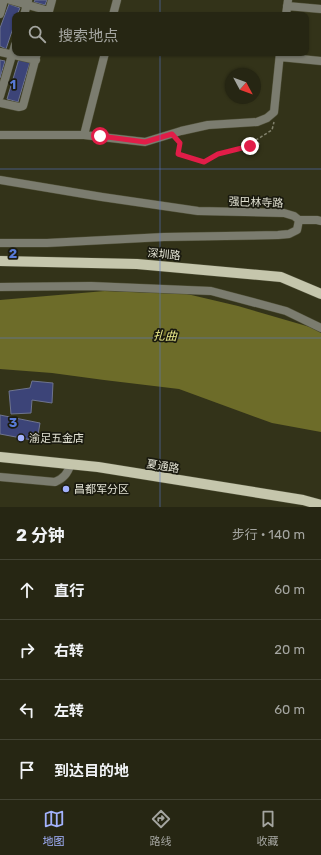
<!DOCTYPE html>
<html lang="zh">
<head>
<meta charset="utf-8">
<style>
	body { margin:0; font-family:Rubik,"Noto Sans SC",sans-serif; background:#2e2e1c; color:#f1f3f6 }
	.compass { position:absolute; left:225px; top:68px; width:36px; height:36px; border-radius:50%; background:#262613; box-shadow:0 1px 3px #0004; rotate:131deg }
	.stop { position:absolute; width:12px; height:12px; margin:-9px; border:3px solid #e11d48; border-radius:50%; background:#fff }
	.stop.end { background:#e11d48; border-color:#fff; box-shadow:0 1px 4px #0008 }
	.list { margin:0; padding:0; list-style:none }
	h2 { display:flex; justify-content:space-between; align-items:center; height:52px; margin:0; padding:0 16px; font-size:17px }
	h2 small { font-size:13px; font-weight:400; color:#a4a5a0 }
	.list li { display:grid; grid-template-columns:26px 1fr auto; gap:12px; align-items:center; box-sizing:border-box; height:60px; padding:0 16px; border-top:1px solid #424333 }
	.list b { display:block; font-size:15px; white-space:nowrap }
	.list em { font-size:13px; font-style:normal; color:#a4a5a0 }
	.icon { flex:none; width:22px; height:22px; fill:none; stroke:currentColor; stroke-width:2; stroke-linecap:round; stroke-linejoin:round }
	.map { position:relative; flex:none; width:321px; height:507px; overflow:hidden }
	.search { position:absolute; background:#262613; box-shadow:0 1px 3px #0004; left:12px; right:12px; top:12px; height:44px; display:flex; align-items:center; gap:10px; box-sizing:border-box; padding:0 14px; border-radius:8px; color:#a4a5a0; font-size:15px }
	.sheet { height:292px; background:#262613 }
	nav { display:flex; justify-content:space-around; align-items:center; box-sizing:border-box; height:56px; border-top:1px solid #424333; background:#262613; font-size:11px; color:#a4a5a0 }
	nav a { display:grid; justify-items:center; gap:2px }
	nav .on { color:#a3b2fd }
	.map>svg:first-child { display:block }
	.water { fill:#6d6c29 }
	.building { fill:#3c4478; stroke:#6e748e }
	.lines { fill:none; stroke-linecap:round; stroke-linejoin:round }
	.minor-casing { stroke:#4f4f37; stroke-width:9 }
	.major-casing { stroke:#4f4f37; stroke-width:11 }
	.path { stroke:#82826d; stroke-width:1.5; stroke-dasharray:3 2; stroke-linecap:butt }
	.minor { stroke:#7b7c6f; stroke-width:8 }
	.major { stroke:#c5c6ac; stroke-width:10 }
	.route { stroke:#e11d48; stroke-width:5 }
	.grid { fill:none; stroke:#587ad6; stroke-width:1; stroke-opacity:0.55 }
	.poi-dot { fill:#a3b2fd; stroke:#1a1a0f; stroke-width:1.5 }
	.labels { text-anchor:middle; stroke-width:3.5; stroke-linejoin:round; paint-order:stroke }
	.street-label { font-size:11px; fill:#e2e2d3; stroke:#1a1a0f }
	.poi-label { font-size:11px; fill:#e2e2d3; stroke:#1a1a0f; text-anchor:start }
	.water-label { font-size:12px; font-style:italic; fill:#e8e888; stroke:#1a1a0f }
	.grid-label { font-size:13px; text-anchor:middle; font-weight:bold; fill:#587ad6; stroke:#1a1a0f; stroke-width:3.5; stroke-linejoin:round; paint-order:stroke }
</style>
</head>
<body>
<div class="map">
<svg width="321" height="507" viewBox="0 0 321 507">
	<rect width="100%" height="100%" fill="#333319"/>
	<path class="water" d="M105,291L187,294L238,306L310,327L321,333V432L272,423L179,389L104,380L52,373L0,369V300Z"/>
	<path class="building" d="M35,0H47L45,5L34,2Z
		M9,4L20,8L17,15H15V22L6,49L0,46V28Z
		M19,59L30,62L18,102L7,99Z
		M0,60L5,61L0,78Z
		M32,381L53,383L52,403L32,400L31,413L11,414L9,391L30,388Z
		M0,415L40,423L37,441L0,434Z"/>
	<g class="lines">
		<g class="minor-casing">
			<path id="minor" d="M10,0L49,11L52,0
				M287,6L321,9
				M0,14L4,0
				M24,15L28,1
				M113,15L117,0
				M286,15L288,0
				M0,52L36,60
				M280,57L321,61
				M0,96L15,45
				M0,103L19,107L23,106L37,53
				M0,135H84L145,142L181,131L208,125L257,122L267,118L274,112L280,53
				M84,135L105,53
				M0,180L102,197L198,211L284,213L294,216L299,220L297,230L289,234L278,235L164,237L47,243H0
				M299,220H317L321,221
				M0,287L91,286L211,291L286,311L321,328
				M0,477L55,482C64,478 67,474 71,464"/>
		</g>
		<g class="major-casing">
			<path id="major" d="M0,261L137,264L281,277L321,294
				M0,457L98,467L303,500L321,505"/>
		</g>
		<path class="path" d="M178,140L180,143L178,154L204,162L218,154L259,144L256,140L272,130L274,122"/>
		<use href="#minor" class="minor"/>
		<use href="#major" class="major"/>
	</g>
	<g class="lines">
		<path class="route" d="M100,136L145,142L172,134L180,143L178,154L204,162L218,154L250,146"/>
	</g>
	<path class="grid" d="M160,0V15M160,53V507M0,169H321M0,338H321"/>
	<g class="poi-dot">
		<circle cx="21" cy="438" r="4"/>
		<circle cx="66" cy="489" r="4"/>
	</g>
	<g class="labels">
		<g class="street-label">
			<text transform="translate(256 202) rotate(2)" y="4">强巴林寺路</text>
			<text transform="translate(164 254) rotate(5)" y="4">深圳路</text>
			<text transform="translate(163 466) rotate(9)" y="4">夏通路</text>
		</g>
		<g class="poi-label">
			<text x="29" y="442">渝足五金店</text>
			<text x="74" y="493">昌都军分区</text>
		</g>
		<g class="water-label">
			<text transform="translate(165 336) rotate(2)" y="4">扎曲</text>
		</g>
	</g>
	<g class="grid-label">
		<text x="13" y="89">1</text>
		<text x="13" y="258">2</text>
		<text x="13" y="427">3</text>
	</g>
</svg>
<svg class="compass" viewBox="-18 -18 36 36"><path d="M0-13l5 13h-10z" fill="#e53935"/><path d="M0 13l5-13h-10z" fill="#a4a5a0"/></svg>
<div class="stop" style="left:100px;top:136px"></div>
<div class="stop end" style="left:250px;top:146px"></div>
<div class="search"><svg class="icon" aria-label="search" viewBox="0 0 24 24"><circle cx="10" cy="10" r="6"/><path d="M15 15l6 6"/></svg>搜索地点</div>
</div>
<section class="sheet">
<h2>2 分钟<small>步行 · 140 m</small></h2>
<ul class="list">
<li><svg class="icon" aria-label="ahead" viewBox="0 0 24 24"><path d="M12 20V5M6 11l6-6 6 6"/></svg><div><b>直行</b></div><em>60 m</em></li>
<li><svg class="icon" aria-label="right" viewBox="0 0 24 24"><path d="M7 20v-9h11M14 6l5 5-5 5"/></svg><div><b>右转</b></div><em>20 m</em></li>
<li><svg class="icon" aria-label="left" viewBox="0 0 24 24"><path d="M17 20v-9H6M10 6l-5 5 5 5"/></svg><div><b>左转</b></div><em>60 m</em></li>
<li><svg class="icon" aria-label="arrive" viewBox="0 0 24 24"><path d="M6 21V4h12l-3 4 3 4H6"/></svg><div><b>到达目的地</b></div></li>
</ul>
</section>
<nav>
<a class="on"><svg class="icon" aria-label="map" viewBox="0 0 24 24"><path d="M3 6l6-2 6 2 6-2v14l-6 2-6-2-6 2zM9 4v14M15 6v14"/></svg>地图</a>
<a><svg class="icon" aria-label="directions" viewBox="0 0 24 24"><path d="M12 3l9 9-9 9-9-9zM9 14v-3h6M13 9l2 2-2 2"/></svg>路线</a>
<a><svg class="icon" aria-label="saved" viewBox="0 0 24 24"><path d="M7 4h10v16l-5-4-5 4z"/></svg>收藏</a>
</nav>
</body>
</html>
